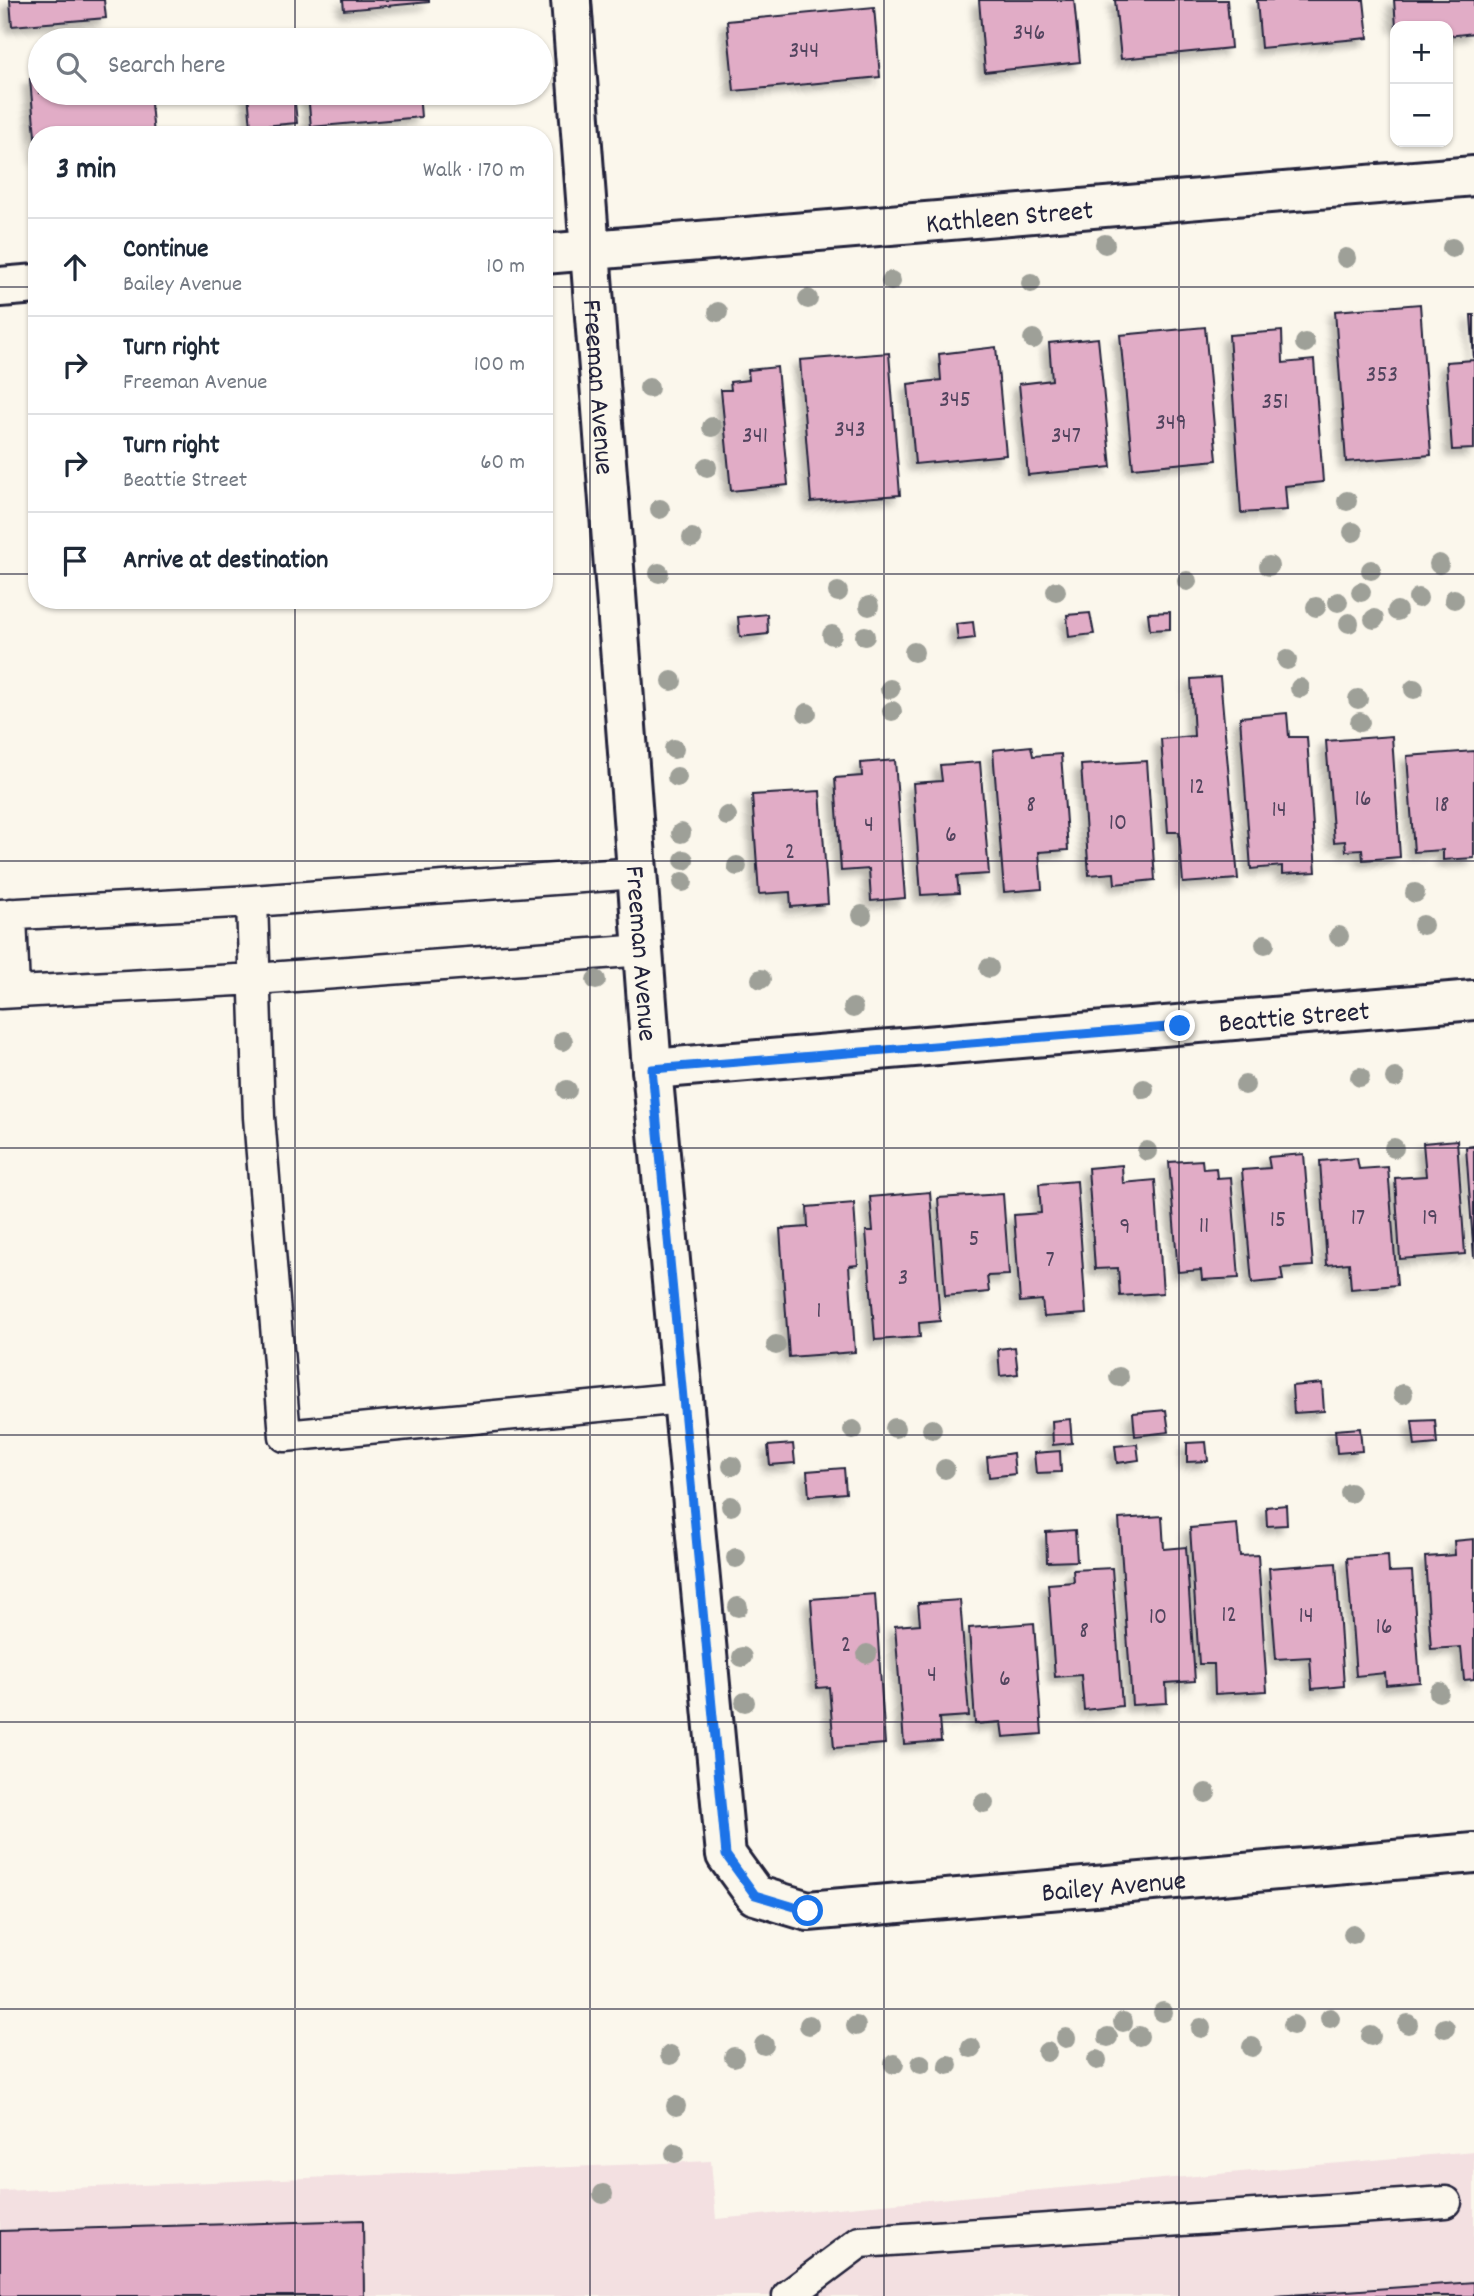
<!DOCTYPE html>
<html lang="en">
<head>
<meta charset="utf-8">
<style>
	body { margin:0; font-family:Dekko,sans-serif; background:#f2f2f3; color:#1f2937 }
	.controls { position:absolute; right:21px; top:21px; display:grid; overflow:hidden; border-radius:14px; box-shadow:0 2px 5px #0004 }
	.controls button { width:63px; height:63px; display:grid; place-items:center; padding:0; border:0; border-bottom:2px solid #e0e1e3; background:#fff; color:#1f2937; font:35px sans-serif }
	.stop { position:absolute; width:21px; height:21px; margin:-16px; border:5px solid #1a73e8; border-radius:50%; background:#fff }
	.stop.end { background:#1a73e8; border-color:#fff; box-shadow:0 2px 7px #0008 }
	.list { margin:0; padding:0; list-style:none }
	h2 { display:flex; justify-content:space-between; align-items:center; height:91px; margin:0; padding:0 28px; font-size:30px }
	h2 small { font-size:23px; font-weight:400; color:#747a83 }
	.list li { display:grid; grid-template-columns:46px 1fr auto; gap:21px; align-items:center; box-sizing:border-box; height:98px; padding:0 28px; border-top:2px solid #e0e1e3 }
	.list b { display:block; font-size:26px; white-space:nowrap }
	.list p { margin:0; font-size:23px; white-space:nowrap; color:#747a83 }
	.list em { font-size:23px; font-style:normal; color:#747a83 }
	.icon { flex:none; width:38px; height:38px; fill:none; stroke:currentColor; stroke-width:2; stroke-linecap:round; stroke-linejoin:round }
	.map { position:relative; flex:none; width:1474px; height:2296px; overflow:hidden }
	.search { position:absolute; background:#fff; box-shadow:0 2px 5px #0004; left:28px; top:28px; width:525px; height:77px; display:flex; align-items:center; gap:18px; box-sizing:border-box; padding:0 24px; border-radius:38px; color:#747a83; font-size:26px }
	.panel { position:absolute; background:#fff; box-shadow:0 2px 5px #0004; left:28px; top:126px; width:525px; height:483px; border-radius:28px }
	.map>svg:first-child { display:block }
	.built { fill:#f3e0e1 }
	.building { fill:#e1acc6; stroke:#22223b; stroke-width:2; filter:url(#shadow) }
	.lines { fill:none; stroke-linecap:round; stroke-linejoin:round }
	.lane-casing { stroke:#22223b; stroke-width:35 }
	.street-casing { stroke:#22223b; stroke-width:44 }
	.lane { stroke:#fbf7ec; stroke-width:30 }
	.street { stroke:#fbf7ec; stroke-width:38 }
	.tree { fill:#9ea098 }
	.route { stroke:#1a73e8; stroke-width:9 }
	.grid { fill:none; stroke:#22223b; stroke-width:2; stroke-opacity:0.55 }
	.labels { text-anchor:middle; stroke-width:5; stroke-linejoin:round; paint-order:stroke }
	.number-label { font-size:24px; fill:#52445e }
	.street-label { font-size:28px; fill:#22223b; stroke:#fbf7ec }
</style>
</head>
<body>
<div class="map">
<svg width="1474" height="2296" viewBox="0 0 1474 2296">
	<defs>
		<filter id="shadow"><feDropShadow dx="-6" dy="6" stdDeviation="3.5" flood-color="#0004"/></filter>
	</defs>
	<rect width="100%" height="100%" fill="#fbf7ec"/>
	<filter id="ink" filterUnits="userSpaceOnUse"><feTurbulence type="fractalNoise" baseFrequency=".0143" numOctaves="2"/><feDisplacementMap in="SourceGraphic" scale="14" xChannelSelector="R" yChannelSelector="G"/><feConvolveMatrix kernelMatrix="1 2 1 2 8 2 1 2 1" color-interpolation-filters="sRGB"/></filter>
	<g filter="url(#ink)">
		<path class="built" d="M1474,2151V2296H0V2191L711,2161L716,2219Z"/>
		<path class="building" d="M10,0H104L106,18L12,26Z
			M343,0H429V2L344,10Z
			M979,0H1074L1080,62L985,72Z
			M1115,0H1227L1231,48L1121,59Z
			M1257,0H1364L1368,38L1261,48Z
			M1394,0H1474V33L1448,36V26H1396Z
			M874,7L880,77L734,91L727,21Z
			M145,37V40H112Z
			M40,78V93H150L154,135H37V159L30,79Z
			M248,93H294L297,123L251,127Z
			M308,93H419L421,117L311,127Z
			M1420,304L1431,455L1346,462L1335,311Z
			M1471,315H1474V449L1452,450L1446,362L1474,360Z
			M1205,327L1217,460L1133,468L1120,335Z
			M1282,331L1283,363L1314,360L1323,482L1285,486L1287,510L1241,513L1229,335Z
			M1098,338L1111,467L1028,475L1019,384L1052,380L1049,343Z
			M996,347L1006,455L915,464L908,384L941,380L939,354Z
			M889,353L900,495L811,502L800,360Z
			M777,367L788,485L731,491L721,390H731L730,382L749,380L748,370Z
			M1170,612V629L1150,630L1148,613Z
			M1090,613L1094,634L1069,637L1067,615Z
			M767,614L768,634L740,637L738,617Z
			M973,622L975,638L958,640L956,624Z
			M1220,677L1238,879L1183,883L1179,832H1168L1161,739L1194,736L1191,679Z
			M1287,713L1289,737H1307L1316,872L1282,874V866L1251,869L1240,717Z
			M1392,736L1400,857L1363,860L1362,850L1346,851L1345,841L1334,842L1326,741Z
			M1031,746L1033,756L1061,754L1068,850L1039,852L1042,889L1004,892L993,750Z
			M1474,751V858L1443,860V850L1414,852L1407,756Z
			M895,760L905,898L871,901L869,869L841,871L835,778L862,776L861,763Z
			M1147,761L1155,880L1115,884L1114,873L1089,875L1081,765Z
			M980,762L989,874L957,876L959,893L921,895L913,783L942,781L940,765Z
			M820,791L828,904L791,907L790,892L759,894L752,795Z
			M1457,1140L1465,1254L1400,1259L1395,1178L1426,1176L1423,1143Z
			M1474,1146V1258L1466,1147Z
			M1304,1154L1313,1266L1281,1268L1283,1280L1252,1283L1242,1170L1270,1168L1268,1157Z
			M1357,1158L1359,1169L1388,1167L1397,1285L1351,1289L1349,1263L1327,1265L1320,1161Z
			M1202,1160L1203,1169L1216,1168L1217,1178L1231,1177L1239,1278L1202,1280L1201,1270L1178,1272L1169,1162Z
			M1122,1165L1123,1183L1155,1180L1163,1293L1120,1296L1118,1268L1095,1269L1088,1168Z
			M1077,1181L1086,1314L1044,1317L1042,1300L1020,1302L1014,1215L1041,1213L1039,1184Z
			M930,1192L940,1321L919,1323L920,1337L875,1340L866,1231H873L870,1197Z
			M1003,1194L1009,1275L987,1276L989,1292L945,1296L938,1198Z
			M854,1203L858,1265L849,1266L855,1352L789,1357L780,1229L808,1227L807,1207Z
			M1015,1347L1018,1374L1000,1376L998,1349Z
			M1322,1383L1324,1411L1294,1413L1292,1386Z
			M1166,1410L1169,1432L1135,1436L1133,1413Z
			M1070,1419L1072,1443L1053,1445L1052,1421Z
			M1435,1420L1437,1444L1415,1446L1412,1421Z
			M1360,1428L1362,1451L1337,1453L1335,1430Z
			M1206,1442L1208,1461L1187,1462V1443Z
			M793,1444L795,1463L770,1465L768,1446Z
			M1137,1444L1139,1460L1117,1463L1115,1446Z
			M1060,1451L1061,1472L1036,1473L1034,1453Z
			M1013,1453L1015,1474L989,1477L987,1457Z
			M844,1468L846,1493L809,1496L807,1471Z
			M1286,1505L1287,1525L1267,1526L1266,1507Z
			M1162,1516L1164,1549L1186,1547L1195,1681L1166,1683L1167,1703L1132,1705L1119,1519Z
			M1237,1524L1240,1556L1258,1555L1267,1691L1215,1694L1214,1664H1199L1190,1528Z
			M1075,1530L1077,1561L1047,1562L1046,1532Z
			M1474,1539V1679L1464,1680L1461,1647L1431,1649L1425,1557L1455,1555L1454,1541Z
			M1388,1555L1389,1572L1412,1571L1420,1682L1386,1685L1385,1673L1356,1676L1347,1558Z
			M1336,1563L1344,1686L1312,1689L1310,1657L1276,1659L1269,1568Z
			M1112,1568L1122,1706L1084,1710L1081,1675L1055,1677L1048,1584L1074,1582L1073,1570Z
			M875,1594L885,1744L834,1748L829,1687L817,1688L811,1599Z
			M960,1600L969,1716L939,1718L941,1741L904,1744L895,1626L920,1624L918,1603Z
			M1034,1623L1042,1734L1003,1737L1001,1722L975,1724L969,1628Z
			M363,2220L364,2296H0V2231Z
			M1474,2282V2296H1275Z"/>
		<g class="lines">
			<g class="lane-casing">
				<path id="lane" d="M252,901L259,1117L285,1436L683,1398
					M11,914L14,992
					M0,915L252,901L637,873
					M0,993L255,979L644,950
					M788,2296L860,2242L1446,2202"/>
			</g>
			<g class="street-casing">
				<g id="street">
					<path id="s1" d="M571,0L652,1069L726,1855L755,1895L808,1911L1474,1853"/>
					<path id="s2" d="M544,254L1474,176"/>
					<path d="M0,287L37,284"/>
					<path id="s3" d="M652,1069L1474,1000"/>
				</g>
			</g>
			<use href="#lane" class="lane"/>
			<use href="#street" class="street"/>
		</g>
		<g class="tree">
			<circle cx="1105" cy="244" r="10"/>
			<circle cx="1452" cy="248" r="10"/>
			<circle cx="1346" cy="258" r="10"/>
			<circle cx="891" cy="281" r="10"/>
			<circle cx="1031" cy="283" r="10"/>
			<circle cx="808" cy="299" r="10"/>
			<circle cx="718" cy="312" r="10"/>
			<circle cx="1033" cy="339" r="10"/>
			<circle cx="1305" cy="343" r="10"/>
			<circle cx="649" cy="388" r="10"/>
			<circle cx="712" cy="427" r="10"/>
			<circle cx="707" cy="467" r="10"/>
			<circle cx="1347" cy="501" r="10"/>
			<circle cx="660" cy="509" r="10"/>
			<circle cx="1353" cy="532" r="10"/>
			<circle cx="692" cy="538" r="10"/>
			<circle cx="1439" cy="564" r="10"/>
			<circle cx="1269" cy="566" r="10"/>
			<circle cx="1371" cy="570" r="10"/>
			<circle cx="659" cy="573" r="10"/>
			<circle cx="1187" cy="581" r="10"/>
			<circle cx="1056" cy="591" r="10"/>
			<circle cx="838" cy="592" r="10"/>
			<circle cx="1361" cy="592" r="10"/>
			<circle cx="1418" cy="598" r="10"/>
			<circle cx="1454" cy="599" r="10"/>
			<circle cx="1338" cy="602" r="10"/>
			<circle cx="869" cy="606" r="10"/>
			<circle cx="1316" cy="607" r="10"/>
			<circle cx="1397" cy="611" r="10"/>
			<circle cx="1374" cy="619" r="10"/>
			<circle cx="1349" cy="623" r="10"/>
			<circle cx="832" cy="635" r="10"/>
			<circle cx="865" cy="636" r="10"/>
			<circle cx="914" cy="652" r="10"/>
			<circle cx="1287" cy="660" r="10"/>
			<circle cx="672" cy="681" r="10"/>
			<circle cx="1300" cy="688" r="10"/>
			<circle cx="890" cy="689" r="10"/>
			<circle cx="1414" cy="689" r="10"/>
			<circle cx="1358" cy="699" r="10"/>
			<circle cx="892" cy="711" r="10"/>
			<circle cx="807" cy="713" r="10"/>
			<circle cx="1360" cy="722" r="10"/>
			<circle cx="674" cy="749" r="10"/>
			<circle cx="677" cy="777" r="10"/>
			<circle cx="727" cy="816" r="10"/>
			<circle cx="681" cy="833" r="10"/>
			<circle cx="684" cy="860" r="10"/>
			<circle cx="737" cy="866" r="10"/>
			<circle cx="683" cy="882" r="10"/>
			<circle cx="1415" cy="893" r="10"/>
			<circle cx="862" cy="915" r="10"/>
			<circle cx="1423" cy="925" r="10"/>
			<circle cx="1339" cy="936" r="10"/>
			<circle cx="1265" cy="944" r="10"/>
			<circle cx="989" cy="968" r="10"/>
			<circle cx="761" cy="979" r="10"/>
			<circle cx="596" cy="980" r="10"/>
			<circle cx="853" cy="1008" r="10"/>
			<circle cx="563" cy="1041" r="10"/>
			<circle cx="1360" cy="1077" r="10"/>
			<circle cx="1395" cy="1078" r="10"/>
			<circle cx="1245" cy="1085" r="10"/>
			<circle cx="1144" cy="1089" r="10"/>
			<circle cx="567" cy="1090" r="10"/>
			<circle cx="1394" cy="1148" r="10"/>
			<circle cx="1147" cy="1151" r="10"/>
			<circle cx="776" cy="1345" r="10"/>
			<circle cx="1119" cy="1377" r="10"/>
			<circle cx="1403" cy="1394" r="10"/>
			<circle cx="895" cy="1428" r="10"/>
			<circle cx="932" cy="1429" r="10"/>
			<circle cx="853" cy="1430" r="10"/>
			<circle cx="732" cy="1466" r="10"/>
			<circle cx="945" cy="1469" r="10"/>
			<circle cx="1350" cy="1493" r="10"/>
			<circle cx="731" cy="1506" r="10"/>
			<circle cx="736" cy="1558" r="10"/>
			<circle cx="738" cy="1607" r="10"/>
			<circle cx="867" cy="1654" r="10"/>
			<circle cx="742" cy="1657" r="10"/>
			<circle cx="1439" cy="1692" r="10"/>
			<circle cx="745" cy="1702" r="10"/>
			<circle cx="1206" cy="1793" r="10"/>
			<circle cx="984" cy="1803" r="10"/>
			<circle cx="1353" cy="1934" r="10"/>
			<circle cx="1163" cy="2012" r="10"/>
			<circle cx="1330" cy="2018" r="10"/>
			<circle cx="1123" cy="2022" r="10"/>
			<circle cx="1408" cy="2024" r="10"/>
			<circle cx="809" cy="2025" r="10"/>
			<circle cx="1293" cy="2025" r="10"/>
			<circle cx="856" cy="2026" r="10"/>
			<circle cx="1201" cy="2028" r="10"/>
			<circle cx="1445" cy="2028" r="10"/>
			<circle cx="1139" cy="2036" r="10"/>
			<circle cx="1371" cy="2036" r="10"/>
			<circle cx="1108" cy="2037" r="10"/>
			<circle cx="1066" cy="2038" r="10"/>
			<circle cx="764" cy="2045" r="10"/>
			<circle cx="1252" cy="2047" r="10"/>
			<circle cx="971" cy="2048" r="10"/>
			<circle cx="1047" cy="2052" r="10"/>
			<circle cx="670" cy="2055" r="10"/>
			<circle cx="734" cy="2057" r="10"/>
			<circle cx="1097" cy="2060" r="10"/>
			<circle cx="894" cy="2064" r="10"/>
			<circle cx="921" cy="2064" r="10"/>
			<circle cx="948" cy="2065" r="10"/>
			<circle cx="676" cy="2106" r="10"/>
			<circle cx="675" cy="2153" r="10"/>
			<circle cx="603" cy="2194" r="10"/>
		</g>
	</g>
	<g class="lines" filter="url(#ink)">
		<path class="route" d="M808,1911L755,1895L726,1855L652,1069L1180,1026"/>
	</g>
	<path class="grid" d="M295,0V40M590,0V2296M884,0V2296M1179,0V2296M295,93V135M0,287H37M544,287H1474M0,574H37M544,574H1474M295,600V2296M0,861H1474M0,1148H1474M0,1435H1474M0,1722H1474M0,2009H1474"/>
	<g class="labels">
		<g class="number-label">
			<text x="1029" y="39">346</text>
			<text x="804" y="57">344</text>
			<text x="1382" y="381">353</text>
			<text x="955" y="406">345</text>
			<text x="1275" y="408">351</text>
			<text x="1171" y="429">349</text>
			<text x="850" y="436">343</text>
			<text x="755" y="442">341</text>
			<text x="1066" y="442">347</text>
			<text x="1197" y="793">12</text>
			<text x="1363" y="805">16</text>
			<text x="1031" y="811">8</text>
			<text x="1442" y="811">18</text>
			<text x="1279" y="816">14</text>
			<text x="1118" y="829">10</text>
			<text x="869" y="831">4</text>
			<text x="951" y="841">6</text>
			<text x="790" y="858">2</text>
			<text x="1358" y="1224">17</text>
			<text x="1430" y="1224">19</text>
			<text x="1278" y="1226">15</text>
			<text x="1204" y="1232">11</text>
			<text x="1125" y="1233">9</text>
			<text x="974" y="1245">5</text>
			<text x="1050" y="1266">7</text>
			<text x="903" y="1284">3</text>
			<text x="819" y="1317">1</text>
			<text x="1229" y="1621">12</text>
			<text x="1306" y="1622">14</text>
			<text x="1158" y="1623">10</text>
			<text x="1384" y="1633">16</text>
			<text x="1084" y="1637">8</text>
			<text x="846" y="1651">2</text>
			<text x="932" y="1681">4</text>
			<text x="1005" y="1685">6</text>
		</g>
		<g class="street-label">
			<text dy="10" stroke="none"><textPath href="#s2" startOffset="467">Kathleen Street</textPath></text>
			<text dy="10" stroke="none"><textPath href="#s1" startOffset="388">Freeman Avenue</textPath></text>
			<text dy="10" stroke="none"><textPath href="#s1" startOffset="956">Freeman Avenue</textPath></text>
			<text dy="10" stroke="none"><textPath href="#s3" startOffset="644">Beattie Street</textPath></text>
			<text dy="10" stroke="none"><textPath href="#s1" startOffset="2273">Bailey Avenue</textPath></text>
		</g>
	</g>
</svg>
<div class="controls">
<button>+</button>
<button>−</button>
</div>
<div class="stop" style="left:808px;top:1911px"></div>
<div class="stop end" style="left:1180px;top:1026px"></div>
<div class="search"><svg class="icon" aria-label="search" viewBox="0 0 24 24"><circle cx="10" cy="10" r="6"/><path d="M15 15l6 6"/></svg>Search here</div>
<section class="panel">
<h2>3 min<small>Walk · 170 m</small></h2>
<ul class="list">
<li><svg class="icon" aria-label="ahead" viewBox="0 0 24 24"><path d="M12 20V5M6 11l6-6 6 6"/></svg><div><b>Continue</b><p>Bailey Avenue</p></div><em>10 m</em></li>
<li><svg class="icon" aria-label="right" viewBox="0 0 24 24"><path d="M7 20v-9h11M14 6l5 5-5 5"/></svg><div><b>Turn right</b><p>Freeman Avenue</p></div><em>100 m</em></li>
<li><svg class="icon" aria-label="right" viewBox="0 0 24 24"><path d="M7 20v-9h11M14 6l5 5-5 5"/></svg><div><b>Turn right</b><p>Beattie Street</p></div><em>60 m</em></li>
<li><svg class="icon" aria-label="arrive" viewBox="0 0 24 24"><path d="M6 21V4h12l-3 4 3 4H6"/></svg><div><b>Arrive at destination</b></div></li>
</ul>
</section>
</div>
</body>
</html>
